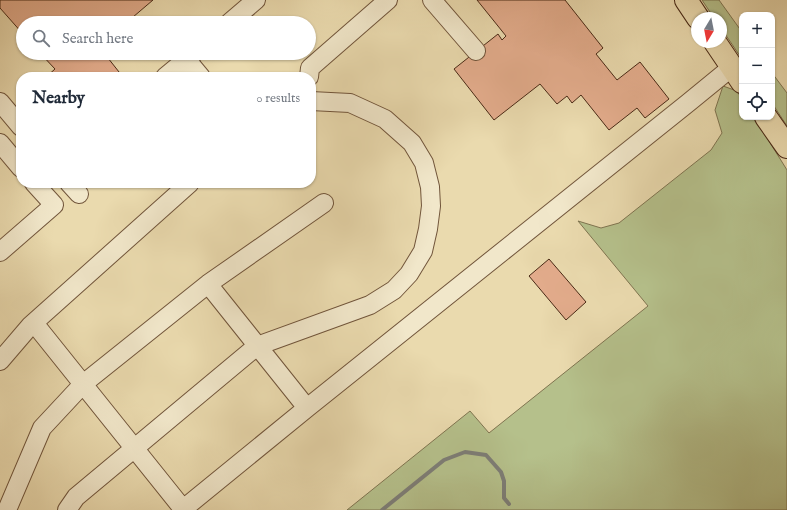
<!DOCTYPE html>
<html lang="en">
<head>
<meta charset="utf-8">
<style>
	body { margin:0; font-family:"IM FELL English",serif; background:#f2f2f3; color:#1f2937 }
	.controls { position:absolute; right:12px; top:12px; display:grid; overflow:hidden; border-radius:8px; box-shadow:0 1px 3px #0004 }
	.controls button { width:36px; height:36px; display:grid; place-items:center; padding:0; border:0; border-bottom:1px solid #e0e1e3; background:#fff; color:#1f2937; font:20px sans-serif }
	.compass { position:absolute; left:691px; top:12px; width:36px; height:36px; border-radius:50%; background:#fff; box-shadow:0 1px 3px #0004; rotate:190deg }
	.list { margin:0; padding:0; list-style:none }
	h2 { display:flex; justify-content:space-between; align-items:center; height:52px; margin:0; padding:0 16px; font-size:17px }
	h2 small { font-size:13px; font-weight:400; color:#747a83 }
	.icon { flex:none; width:22px; height:22px; fill:none; stroke:currentColor; stroke-width:2; stroke-linecap:round; stroke-linejoin:round }
	.map { position:relative; flex:none; width:787px; height:510px; overflow:hidden }
	.search { position:absolute; background:#fff; box-shadow:0 1px 3px #0004; left:16px; top:16px; width:300px; height:44px; display:flex; align-items:center; gap:10px; box-sizing:border-box; padding:0 14px; border-radius:22px; color:#747a83; font-size:15px }
	.panel { position:absolute; background:#fff; box-shadow:0 1px 3px #0004; left:16px; top:72px; width:300px; height:116px; border-radius:16px }
	.map>svg:first-child { display:block }
	.green { fill:#b5c08b; stroke:#7f7450 }
	.lines { fill:none; stroke-linecap:round; stroke-linejoin:round }
	.stream { stroke:#7d7e77; stroke-width:4 }
	.building { fill:#e3ac8c; stroke:#492915 }
	.minor-casing { stroke:#71553b; stroke-width:20 }
	.major-casing { stroke:#492915; stroke-width:24 }
	.minor { stroke:#f1e7ca; stroke-width:18 }
	.major { stroke:#eadaae; stroke-width:22 }
</style>
</head>
<body>
<div class="map">
<svg width="787" height="510" viewBox="0 0 787 510">
	<rect width="100%" height="100%" fill="#eadaae"/>
	<filter id="stains"><feTurbulence type="fractalNoise" baseFrequency=".005" numOctaves="4"/><feColorMatrix values="0 0 0 0 .2 0 0 0 0 .09 0 0 0 0 .02 0 0 0 .5 -.17"/></filter>
	<radialGradient id="worn" r=".72"><stop offset=".6" stop-color="#630" stop-opacity="0"/><stop offset="1" stop-color="#630" stop-opacity=".3"/></radialGradient>
	<path class="green" d="M702,0H719L742,32V59L721,28V18H714Z
		M772,73L787,93V126L772,103Z
		M723,86L737,91L742,99V117H754L787,170V510H347L470,411L489,433L648,306L578,221L601,228L619,223L711,150L722,133L715,110Z"/>
	<g class="lines">
		<path class="stream" d="M382,510L444,460L465,452L486,455L501,472L504,481V498L509,504"/>
	</g>
	<path class="building" d="M0,0H153L126,23H23V34L0,8Z
		M477,0H565L603,48L596,54L617,80L640,62L669,99L645,118L637,108L609,130L581,95L572,103L567,96L557,104L540,84L494,120L454,69L498,34L502,40L506,36Z
		M40,53H104L123,77H46L55,69Z
		M549,259L586,302L566,320L529,276Z"/>
	<g class="lines">
		<g class="minor-casing">
			<path id="minor" d="M432,0L476,51
				M229,23L256,0
				M186,59L201,77
				M165,77L194,53
				M309,77L310,68L388,0
				M0,102L21,127
				M0,143L21,168
				M69,183L79,194
				M0,252L54,205L34,183
				M208,284L307,408
				M34,323L183,509
				M0,361L30,326L190,183
				M7,510L42,428L83,384L208,284L324,203
				M67,510L76,497L257,346L370,305L394,290L409,274L423,251L428,229L431,206L430,187L424,163L412,143L385,119L350,103L311,101
				M182,510L307,408L688,103L732,67"/>
		</g>
		<g class="major-casing">
			<path id="major" d="M686,0L698,18
				M715,42L742,82
				M766,117L787,147"/>
		</g>
		<use href="#minor" class="minor"/>
		<use href="#major" class="major"/>
	</g>
	<rect width="100%" height="100%" filter="url(#stains)"/>
	<rect width="100%" height="100%" fill="url(#worn)"/>
</svg>
<div class="controls">
<button>+</button>
<button>−</button>
<button><svg class="icon" aria-label="locate" viewBox="0 0 24 24"><circle cx="12" cy="12" r="6"/><path d="M12 2v4M12 18v4M2 12h4M18 12h4"/></svg></button>
</div>
<svg class="compass" viewBox="-18 -18 36 36"><path d="M0-13l5 13h-10z" fill="#e53935"/><path d="M0 13l5-13h-10z" fill="#747a83"/></svg>
<div class="search"><svg class="icon" aria-label="search" viewBox="0 0 24 24"><circle cx="10" cy="10" r="6"/><path d="M15 15l6 6"/></svg>Search here</div>
<section class="panel">
<h2>Nearby<small>0 results</small></h2>
<ul class="list">
</ul>
</section>
</div>
</body>
</html>
